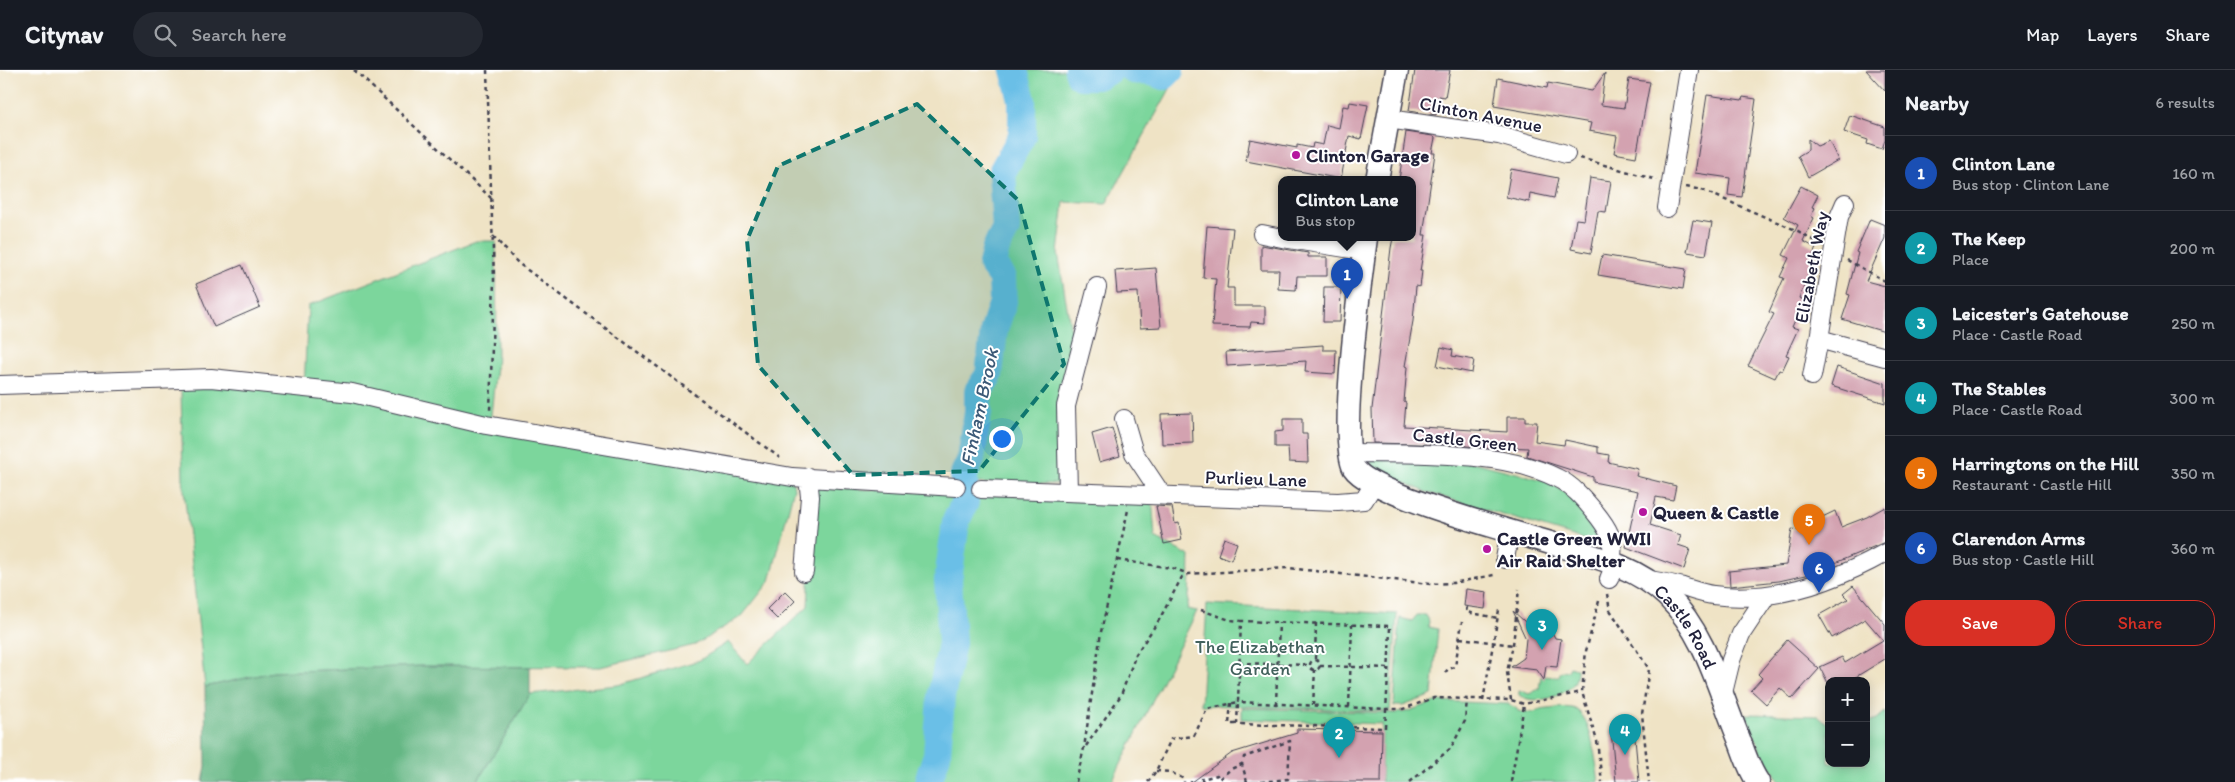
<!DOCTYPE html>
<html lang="en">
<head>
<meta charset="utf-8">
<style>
	body { margin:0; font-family:Itim,sans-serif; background:#242831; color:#f1f3f6 }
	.controls { position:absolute; right:15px; bottom:15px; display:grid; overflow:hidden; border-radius:10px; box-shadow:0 2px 12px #0003 }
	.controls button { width:45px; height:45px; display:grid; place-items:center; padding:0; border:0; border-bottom:1px solid #363941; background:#171b24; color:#f1f3f6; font:25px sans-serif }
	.you { position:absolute; left:1001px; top:368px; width:18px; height:18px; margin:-12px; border:4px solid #fff; border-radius:50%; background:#1a73e8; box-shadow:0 0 0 8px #1a73e833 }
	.badge { display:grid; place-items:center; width:32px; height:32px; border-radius:50%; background:#d93025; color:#fff; font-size:16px; font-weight:700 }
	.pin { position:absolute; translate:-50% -41px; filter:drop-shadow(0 1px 2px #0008) }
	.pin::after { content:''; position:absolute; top:26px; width:18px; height:15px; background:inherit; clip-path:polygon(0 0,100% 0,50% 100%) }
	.popup { position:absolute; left:1278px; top:106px; width:138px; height:65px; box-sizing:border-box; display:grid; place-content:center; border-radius:10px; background:#171b24; filter:drop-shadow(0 1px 4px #0005); font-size:16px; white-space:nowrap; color:#9ea1a6 }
	.popup b { font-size:19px; color:#f1f3f6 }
	.popup::after { content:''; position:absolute; left:50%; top:100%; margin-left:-10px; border:10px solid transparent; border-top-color:#171b24 }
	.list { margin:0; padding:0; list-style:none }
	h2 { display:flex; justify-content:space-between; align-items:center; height:65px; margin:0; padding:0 20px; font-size:21px }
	h2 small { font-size:16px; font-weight:400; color:#9ea1a6 }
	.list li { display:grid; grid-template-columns:32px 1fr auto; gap:15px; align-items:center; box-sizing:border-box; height:75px; padding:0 20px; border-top:1px solid #363941 }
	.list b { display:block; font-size:19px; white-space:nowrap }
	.list p { margin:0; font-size:16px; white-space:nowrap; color:#9ea1a6 }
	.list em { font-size:16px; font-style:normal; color:#9ea1a6 }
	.actions { display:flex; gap:10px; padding:15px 20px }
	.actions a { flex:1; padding:11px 0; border:1px solid #d93025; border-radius:20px; text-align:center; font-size:18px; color:#d93025 }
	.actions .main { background:#d93025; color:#fff }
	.icon { flex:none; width:28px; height:28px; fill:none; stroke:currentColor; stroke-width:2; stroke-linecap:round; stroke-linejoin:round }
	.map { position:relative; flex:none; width:1885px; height:712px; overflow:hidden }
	header { display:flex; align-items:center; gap:30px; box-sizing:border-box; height:70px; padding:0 25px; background:#171b24; border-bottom:1px solid #363941 }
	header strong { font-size:24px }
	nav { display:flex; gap:28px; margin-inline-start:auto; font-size:18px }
	.search { width:350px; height:45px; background:#242831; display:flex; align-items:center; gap:12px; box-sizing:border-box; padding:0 18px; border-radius:28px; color:#9ea1a6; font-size:19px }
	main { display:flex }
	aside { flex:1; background:#171b24 }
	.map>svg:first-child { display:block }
	.green { fill:#7cd69c; stroke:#4f7c6c }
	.forest { fill:#65b784; stroke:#446c60 }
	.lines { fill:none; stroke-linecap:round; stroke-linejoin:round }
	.river { stroke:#6abfe7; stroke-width:28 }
	.building { fill:#d3a2b0 }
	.minor-casing { stroke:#413f50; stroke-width:20 }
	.major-casing { stroke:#413f50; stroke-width:25 }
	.path { stroke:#413f50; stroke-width:2.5; stroke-dasharray:4 4; stroke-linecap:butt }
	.minor { stroke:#fff; stroke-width:18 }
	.major { stroke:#fff; stroke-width:22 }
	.marked { fill:#0f766e; fill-opacity:0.2; stroke:#0f766e; stroke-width:4; stroke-dasharray:10 6; stroke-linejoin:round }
	.poi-dot { fill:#b5179e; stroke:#fff; stroke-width:2 }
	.labels { text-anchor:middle; stroke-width:4; stroke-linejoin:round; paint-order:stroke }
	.street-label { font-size:19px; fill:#22223b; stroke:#fff }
	.poi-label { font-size:19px; font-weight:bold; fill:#22223b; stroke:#fff; text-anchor:start }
	.park-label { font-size:19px; fill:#42615d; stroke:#fff }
	.water-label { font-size:20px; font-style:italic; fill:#3b5977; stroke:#fff }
</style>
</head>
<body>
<header>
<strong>Citynav</strong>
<div class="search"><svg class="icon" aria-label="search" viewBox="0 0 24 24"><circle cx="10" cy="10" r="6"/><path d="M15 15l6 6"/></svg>Search here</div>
<nav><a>Map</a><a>Layers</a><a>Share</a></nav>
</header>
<main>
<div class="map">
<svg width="1885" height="712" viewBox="0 0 1885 712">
	<rect width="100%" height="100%" fill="#fff"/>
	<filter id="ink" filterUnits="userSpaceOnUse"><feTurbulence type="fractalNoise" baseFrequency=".02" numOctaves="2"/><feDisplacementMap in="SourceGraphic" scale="10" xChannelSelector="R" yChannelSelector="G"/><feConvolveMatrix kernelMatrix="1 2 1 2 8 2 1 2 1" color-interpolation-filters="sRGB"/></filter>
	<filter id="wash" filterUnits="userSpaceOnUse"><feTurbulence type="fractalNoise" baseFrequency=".0096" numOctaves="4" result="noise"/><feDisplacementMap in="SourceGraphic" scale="20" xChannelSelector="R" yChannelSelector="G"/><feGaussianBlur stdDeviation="1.12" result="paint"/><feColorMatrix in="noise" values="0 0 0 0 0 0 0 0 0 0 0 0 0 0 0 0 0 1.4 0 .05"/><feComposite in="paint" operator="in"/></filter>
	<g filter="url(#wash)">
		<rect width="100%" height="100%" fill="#efe3c5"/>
		<path class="green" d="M1014,0H1078L1080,6H1096L1110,0L1152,2L1164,6L1171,17L1106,134L1064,132L1058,183L1073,273L1065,339V414L964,413V404L971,389L978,342V321L989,305L994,260L1003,232L1002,208L992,194L996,178L1006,159L1002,102L1022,66V30Z
			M476,171H496L497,287L490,355L792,407L794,418L770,511L742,546L695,575L600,597L423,596L273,602L205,617L183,410L181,321L183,309L304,318L308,236Z
			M1369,388L1465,390L1548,411L1577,431L1599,456L1603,470L1600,474L1426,422L1372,398Z
			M814,417L994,425L1152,426L1155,468L1190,486C1189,504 1191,521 1187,539L1197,541L1112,712H477L530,624L618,615L700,590L728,572L747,594L808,536Z
			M1207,534L1397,544L1390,641L1201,635Z
			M1417,545H1426L1429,551L1428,557L1438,559L1432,625L1403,636H1394L1400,548L1412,551Z
			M1570,597L1577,599C1577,605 1576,612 1571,617C1560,628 1532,635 1519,625V620L1529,624L1539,619L1541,606L1559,607L1560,602L1568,601Z
			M1438,631L1508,634L1516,638L1518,641C1534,645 1534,640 1548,639C1556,638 1569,636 1575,639C1592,647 1596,695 1599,712H1381L1382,654L1242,649V638L1396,643L1405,642Z
			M1885,642V712H1780L1760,680L1746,644L1819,646L1829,655V693H1866V653L1877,649Z"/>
		<path class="forest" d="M423,596L530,597V624L477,712H203L206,696L205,617L273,602Z"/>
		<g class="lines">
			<path class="river" d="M1078,0L1080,6H1097L1110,0
				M1133,0L1152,2L1164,6L1170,0
				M928,712L937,685L941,627L952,573L948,510L956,451L965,432L964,404L971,389L978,342V321L989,305L994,260L1003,232L1002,208L992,194L996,178L1006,159L1002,102L1022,66V30L1014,0"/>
		</g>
		<g id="blocks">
			<path class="building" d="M1415,0H1450L1445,27L1439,26L1436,45L1409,41Z
				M1866,0H1885V21Z
				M1605,3L1601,35L1624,38L1629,9L1650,12L1636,87L1614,83L1617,66L1589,61L1591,53L1494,36L1498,8L1547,18L1548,13L1592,21Z
				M1707,25L1742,30L1743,27L1756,29L1742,127L1728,125L1730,108L1695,103Z
				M1350,32L1368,35L1361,69L1349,66L1341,109L1246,91L1250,69L1297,78V75L1312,78L1313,73L1323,75L1327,55L1339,58L1343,36L1349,37Z
				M1850,45L1885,57V70L1882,79L1867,74L1868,70L1844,62Z
				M1406,62L1433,66L1435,68L1432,83H1435L1423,165H1426L1420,201H1422L1420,217L1416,216L1413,251L1405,296L1407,297L1404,332L1406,333L1404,356L1507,362V347H1525V352H1537L1535,371L1564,375L1565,370L1598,377V383L1609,385L1608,392L1638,399L1636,406L1676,416L1673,430L1656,427L1650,455L1681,465L1678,475L1690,479L1684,499L1626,477L1638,421L1593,412V407L1527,386L1528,378L1503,377V380L1457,375L1373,373L1372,339L1391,178L1393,168H1412V110H1399Z
				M1808,69L1817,76L1829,71L1838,90L1808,107L1798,86L1808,80Z
				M1511,99L1558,108L1554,128L1530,123L1529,132L1506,127Z
				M1590,108L1611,111L1606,142L1598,141L1591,183L1571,179L1576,149L1584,150Z
				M1801,116L1818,125L1812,137L1815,138L1811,146L1814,148L1803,171L1816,178L1813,185L1816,187L1799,228L1804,230L1792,257L1798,259L1786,285L1789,286L1782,301L1779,300L1775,308L1748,296L1774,244L1769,242L1784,208L1780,207L1789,188L1783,185L1798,155L1784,147Z
				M1870,149L1885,155V168L1866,211L1885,216V262L1842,249L1850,225L1847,224L1858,183L1856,182Z
				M1693,150L1712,153L1706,185L1687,182Z
				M1207,156L1233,158L1227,218H1234V236H1265V253L1251,252L1250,257L1212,256L1216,209L1203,208Z
				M1261,175L1308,183V187H1327V206H1297L1296,220L1278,219L1279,200H1261Z
				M1602,185L1686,199L1683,219L1598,205Z
				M242,195L260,237L214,257L196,214Z
				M1156,198L1161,257L1140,258L1138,222L1117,223L1115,201Z
				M1324,217H1341L1340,252H1323Z
				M1323,275V280H1336L1335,304L1305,302L1306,291L1227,296L1226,282Z
				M1441,277L1453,280L1452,286L1474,290L1472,303L1437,296Z
				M1837,297L1885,313V333L1831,316Z
				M1192,343L1193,373L1162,374L1161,344Z
				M1283,349H1302V364H1307L1308,393L1289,392L1288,377H1275V362L1283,361Z
				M1112,358L1120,386L1099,392L1092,364Z
				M1156,436L1172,437L1175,454L1179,453L1182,470L1164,474Z
				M1885,437V472L1806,505L1779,511L1730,516L1729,501L1786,495L1792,459L1804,461V455H1814V451L1835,441L1841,457L1867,447Z
				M1224,468L1237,473L1231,490L1218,485Z
				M1853,516L1885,554V589L1849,611H1829L1828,613L1820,597L1842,587L1845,593L1883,570L1865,549L1832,568L1819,545L1848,529L1843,524Z
				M1466,519L1487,522L1485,539L1464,536Z
				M785,521L795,531L777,549L767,539Z
				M1513,541L1535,561L1550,558L1555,568L1561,569L1557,597L1546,596L1544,610L1537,600L1511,597L1524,588L1526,569Z
				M1787,570L1819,599L1792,629L1780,618L1766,634L1751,620L1762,608L1758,604Z
				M1634,658L1639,712H1616L1611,660Z
				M1297,659L1382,661L1381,712H1192L1232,683L1297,663Z"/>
		</g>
	</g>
	<g filter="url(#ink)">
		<use href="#blocks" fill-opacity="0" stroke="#413f50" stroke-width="1"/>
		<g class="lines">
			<g class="minor-casing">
				<path id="minor" d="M1388,49L1499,65L1566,84
					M1667,138L1689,0
					M1262,164L1282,168
					M1283,168L1364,181
					M1819,269L1839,147L1845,133
					M1812,306L1819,269L1885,287
					M0,315L211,308L352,323L486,355L792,407L956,417
					M1124,349L1134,383L1162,425
					M1350,383C1412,384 1502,380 1557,408C1572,415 1584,429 1594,441C1608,458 1616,470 1611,493
					M981,419L1338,432L1364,430L1374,414
					M1068,421L1066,336L1097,217
					M1505,489L1510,461
					M804,502L810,427L808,407
					M1609,509L1615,494
					M1649,510C1661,512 1672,514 1683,517C1693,520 1703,524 1713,525C1773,533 1833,512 1885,483
					M1722,627L1731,590L1741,564L1767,525"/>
			</g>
			<g class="major-casing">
				<g id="major">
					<path d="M1377,110L1397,0"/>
					<path id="s1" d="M1366,168C1361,206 1338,370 1354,398C1371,425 1518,463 1554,474C1593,486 1637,497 1667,526C1706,564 1719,621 1739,669C1744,683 1749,699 1758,712"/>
				</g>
			</g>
			<path class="path" d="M354,0L491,128
				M487,0L494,209L490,341
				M1580,88L1657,110
				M1686,117L1702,120L1798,161L1819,173
				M493,166L518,193L780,388
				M1847,190L1885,211
				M1117,490L1172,498L1189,504L1288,498L1430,514L1453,513L1494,505L1496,503
				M1607,524L1610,540L1649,599L1642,644L1649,712
				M1599,531L1586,581L1582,622L1597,671L1602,712
				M1467,537L1466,542L1498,548
				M1201,540L1230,550L1241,551
				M1460,568L1513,575
				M1315,589L1316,553
				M1310 595a5 5 0 1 1 10 0a5 5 0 1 1-10 0Z
				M1239,593L1310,595
				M1320,596L1389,598
				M1445,603L1448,599L1455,597L1462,552
				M1511,630L1507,602L1513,575L1519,519
				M1483,631L1499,540
				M1231,633L1229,654H1237
				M1276,634L1279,552
				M1313,635L1315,600
				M1349,637L1352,555
				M1086,676L1121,625L1136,584L1159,550L1182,507L1188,505
				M1156,701L1170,702L1184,709V712
				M1191,711V712
				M1076,712L1084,678L1101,562L1128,440
				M1148,712L1156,701L1171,669L1194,666L1207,639L1238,632L1237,654L1385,658C1387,624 1389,590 1390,556L1241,551L1238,632L1386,639H1403L1434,628L1511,630L1524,634L1582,622
				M1203,712L1202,709L1217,705L1219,709L1231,699L1242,694
				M1247,712L1242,694L1244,687L1290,671L1288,709L1260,712
				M1410,712L1451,678L1465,651L1467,630
				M1511,712L1524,635"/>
			<use href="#minor" class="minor"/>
			<use href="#major" class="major"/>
		</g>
	</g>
	<path class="marked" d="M917,34L1019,131L1064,294L979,401L853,405L758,295L747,170L778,96Z"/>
	<g class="poi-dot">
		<circle cx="1296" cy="85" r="5"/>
		<circle cx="1643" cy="442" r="5"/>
		<circle cx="1487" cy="479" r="5"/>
	</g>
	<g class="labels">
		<g class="street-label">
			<text transform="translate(1481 44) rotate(11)" y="7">Clinton Avenue</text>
			<text transform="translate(1811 197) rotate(-79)" y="7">Elizabeth Way</text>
			<text transform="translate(1465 369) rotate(6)" y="7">Castle Green</text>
			<text transform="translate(1256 408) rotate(2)" y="7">Purlieu Lane</text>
			<text dy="7" stroke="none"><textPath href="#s1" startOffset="609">Castle Road</textPath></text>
		</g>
		<g class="poi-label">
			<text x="1306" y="92">Clinton Garage</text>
			<text x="1653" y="449">Queen &amp; Castle</text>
			<text x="1497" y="475">Castle Green WWII<tspan x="1497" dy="22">Air Raid Shelter</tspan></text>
		</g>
		<g class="park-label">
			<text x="1260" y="583">The Elizabethan<tspan x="1260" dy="22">Garden</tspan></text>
		</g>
		<g class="water-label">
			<text transform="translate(979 337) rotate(-78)" y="7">Finham Brook</text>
		</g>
	</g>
</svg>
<div class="controls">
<button>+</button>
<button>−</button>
</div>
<div class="you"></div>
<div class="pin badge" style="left:1347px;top:229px;background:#1a4fb4">1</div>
<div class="popup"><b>Clinton Lane</b>Bus stop</div>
<div class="pin badge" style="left:1339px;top:688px;background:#0f9aa8">2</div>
<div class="pin badge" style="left:1542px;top:580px;background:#0f9aa8">3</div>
<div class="pin badge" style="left:1625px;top:685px;background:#0f9aa8">4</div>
<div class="pin badge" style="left:1809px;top:475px;background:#e8710a">5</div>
<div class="pin badge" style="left:1819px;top:523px;background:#1a4fb4">6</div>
</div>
<aside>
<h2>Nearby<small>6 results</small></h2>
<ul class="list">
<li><span class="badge" style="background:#1a4fb4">1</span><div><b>Clinton Lane</b><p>Bus stop · Clinton Lane</p></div><em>160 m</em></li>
<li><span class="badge" style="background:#0f9aa8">2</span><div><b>The Keep</b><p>Place</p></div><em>200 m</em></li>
<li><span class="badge" style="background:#0f9aa8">3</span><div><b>Leicester's Gatehouse</b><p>Place · Castle Road</p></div><em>250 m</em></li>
<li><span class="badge" style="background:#0f9aa8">4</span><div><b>The Stables</b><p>Place · Castle Road</p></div><em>300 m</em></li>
<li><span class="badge" style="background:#e8710a">5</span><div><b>Harringtons on the Hill</b><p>Restaurant · Castle Hill</p></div><em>350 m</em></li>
<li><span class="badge" style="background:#1a4fb4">6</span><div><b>Clarendon Arms</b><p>Bus stop · Castle Hill</p></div><em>360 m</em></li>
</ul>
<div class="actions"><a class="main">Save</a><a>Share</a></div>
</aside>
</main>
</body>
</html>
